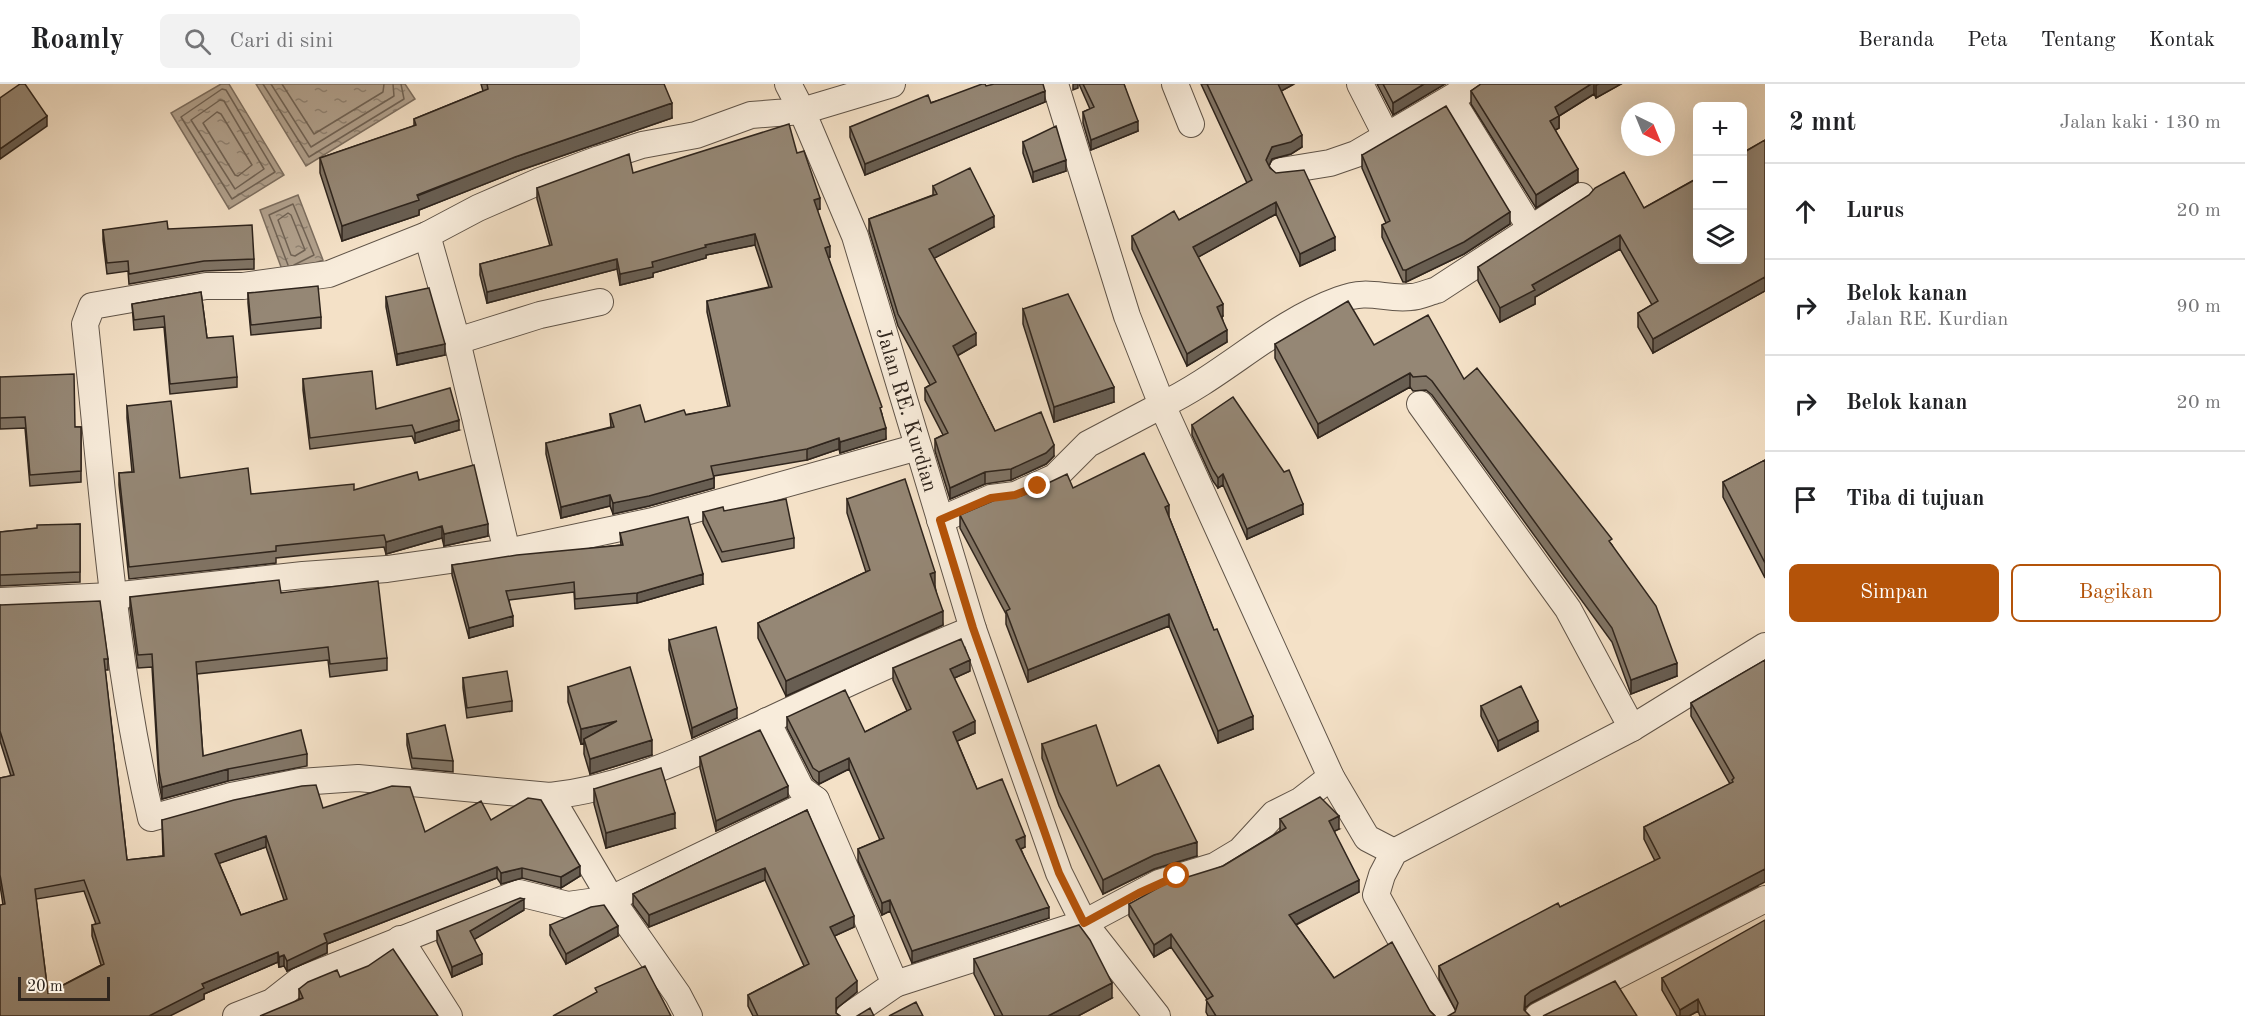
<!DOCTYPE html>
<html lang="id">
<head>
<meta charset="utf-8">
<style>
	body { margin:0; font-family:"Old Standard TT",serif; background:#f2f2f2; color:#202124 }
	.controls { position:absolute; right:18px; top:18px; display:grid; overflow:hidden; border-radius:9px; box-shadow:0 6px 24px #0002 }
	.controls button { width:54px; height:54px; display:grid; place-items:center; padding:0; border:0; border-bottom:2px solid #e0e0e0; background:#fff; color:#202124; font:30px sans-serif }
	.compass { position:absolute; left:1621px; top:18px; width:54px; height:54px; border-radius:50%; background:#fff; box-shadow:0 6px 24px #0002; rotate:137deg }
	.scale { position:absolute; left:18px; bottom:15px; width:92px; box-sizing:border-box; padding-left:6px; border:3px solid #2f251d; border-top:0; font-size:16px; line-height:21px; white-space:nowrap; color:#2f251d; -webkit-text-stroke:4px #f8ecdb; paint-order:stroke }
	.stop { position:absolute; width:18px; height:18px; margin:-14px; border:4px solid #b45309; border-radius:50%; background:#fff }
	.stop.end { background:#b45309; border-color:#fff; box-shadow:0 2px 6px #0008 }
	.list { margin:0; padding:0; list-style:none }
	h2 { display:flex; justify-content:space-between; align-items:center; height:78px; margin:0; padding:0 24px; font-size:26px }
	h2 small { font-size:20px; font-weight:400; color:#757577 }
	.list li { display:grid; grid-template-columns:39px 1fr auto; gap:18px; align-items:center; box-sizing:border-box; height:96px; padding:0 24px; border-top:2px solid #e0e0e0 }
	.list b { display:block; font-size:22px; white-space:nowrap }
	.list p { margin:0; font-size:20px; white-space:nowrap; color:#757577 }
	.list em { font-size:20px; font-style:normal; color:#757577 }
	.actions { display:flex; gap:12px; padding:18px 24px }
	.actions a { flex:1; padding:14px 0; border:2px solid #b45309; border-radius:9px; text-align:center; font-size:21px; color:#b45309 }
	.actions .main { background:#b45309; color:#fff }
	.icon { flex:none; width:33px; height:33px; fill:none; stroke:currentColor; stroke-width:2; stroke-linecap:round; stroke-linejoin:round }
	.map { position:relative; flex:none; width:1765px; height:932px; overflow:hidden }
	header { display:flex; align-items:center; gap:36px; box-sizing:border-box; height:84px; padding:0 30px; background:#fff; border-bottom:2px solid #e0e0e0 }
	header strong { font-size:28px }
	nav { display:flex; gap:33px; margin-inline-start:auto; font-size:21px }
	.search { width:420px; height:54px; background:#f2f2f2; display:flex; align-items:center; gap:15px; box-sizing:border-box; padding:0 21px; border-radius:9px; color:#757577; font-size:22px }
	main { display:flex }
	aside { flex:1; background:#fff }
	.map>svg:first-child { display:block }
	.water { fill:url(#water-ripples); stroke:#7d6f60; stroke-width:1.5 }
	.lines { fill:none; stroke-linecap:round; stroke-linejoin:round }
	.shore { stroke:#706355; stroke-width:1.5 }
	.street-casing { stroke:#605448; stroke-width:28 }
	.street { stroke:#f8ecdb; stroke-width:26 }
	.wall { fill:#807465; stroke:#2f251d; stroke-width:1.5; fill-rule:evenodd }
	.shaded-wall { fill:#685e52; stroke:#2f251d; stroke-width:1.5 }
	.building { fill:#958775; stroke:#2f251d; stroke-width:1.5; fill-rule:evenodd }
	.route { stroke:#b45309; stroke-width:8 }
	.labels { text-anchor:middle; stroke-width:4.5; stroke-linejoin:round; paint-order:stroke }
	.street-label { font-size:21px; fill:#2f251d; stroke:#f8ecdb }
</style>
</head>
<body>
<header>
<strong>Roamly</strong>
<div class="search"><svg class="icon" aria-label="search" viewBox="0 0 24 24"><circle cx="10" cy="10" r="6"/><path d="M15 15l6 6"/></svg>Cari di sini</div>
<nav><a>Beranda</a><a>Peta</a><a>Tentang</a><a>Kontak</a></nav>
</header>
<main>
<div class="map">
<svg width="1765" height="932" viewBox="0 0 1765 932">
	<defs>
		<pattern id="water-ripples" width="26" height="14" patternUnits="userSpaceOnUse" patternTransform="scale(1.5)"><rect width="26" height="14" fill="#b1a18d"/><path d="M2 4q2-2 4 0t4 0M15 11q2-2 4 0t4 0" fill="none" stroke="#908373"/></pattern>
	</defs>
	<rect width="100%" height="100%" fill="#f4e1c7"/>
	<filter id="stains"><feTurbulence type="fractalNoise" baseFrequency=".00333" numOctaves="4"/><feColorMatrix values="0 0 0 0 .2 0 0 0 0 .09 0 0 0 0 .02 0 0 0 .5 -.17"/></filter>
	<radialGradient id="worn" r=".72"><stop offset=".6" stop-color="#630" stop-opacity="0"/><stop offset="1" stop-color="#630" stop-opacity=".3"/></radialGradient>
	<path class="water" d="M221,0H229L284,91L229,125L171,29Z
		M256,0H405L415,15L306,82Z
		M298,111L323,176L284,191L260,126Z"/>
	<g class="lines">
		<path class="shore" d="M263,0L309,73L404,15L401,0
			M271,0L311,63L394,12L393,0
			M282,0L314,50L383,8L384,0
			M222,5L226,6L275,88L232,115L181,33Z
			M220,16L224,17L264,85L235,105L191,36Z
			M217,28L221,30L252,81L238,92L235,91L203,39Z
			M288,129L291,131L305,166L295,172L291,171L278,136Z
			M288,181L269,131L293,120L314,171L294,181"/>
		<g class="street-casing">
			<g id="street">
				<path d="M788,0L802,27L751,31L696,51L642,61L599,75L540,97L478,124L427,151L329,190L243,202H206L92,222L85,240C103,406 113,572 151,734L231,712L300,698L358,694L550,712C625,704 693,671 761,640C831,607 901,574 973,545"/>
				<path id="s1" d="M892,0L802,27L855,152L973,545L1059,789L1084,839L1157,932"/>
				<path d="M1175,0L1191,40"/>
				<path d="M1360,0L1387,53"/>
				<path d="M1451,15L1531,145"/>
				<path d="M1281,87L1330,79L1356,70L1475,0"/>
				<path d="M427,151L457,257L507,468"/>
				<path d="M457,257L540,231L600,218"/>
				<path d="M1420,320L1568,525L1632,644L1765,562"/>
				<path d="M940,436L991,414L1015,411L1055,393L1088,360L1162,321L1127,232L1055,0"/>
				<path d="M0,517L112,512L303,491L387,485L507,468L653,437L918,363"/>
				<path d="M767,637L801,705L816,716"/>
				<path d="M550,712L611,815L678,911L689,932"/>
				<path d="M1394,768L1367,754L1331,693L1162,321C1225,291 1273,240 1339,216C1370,204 1383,216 1411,213C1419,213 1429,208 1437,206L1581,112"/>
				<path d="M400,855L449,932"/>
				<path d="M236,932L272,918L300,896L519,809L568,821L611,815L816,716L895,900L1084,839L1159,799L1215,782L1240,767L1274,730L1300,717L1331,693"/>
				<path d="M849,932L895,900"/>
				<path d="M1443,932L1376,811L1382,791L1394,768L1632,644"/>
				<path d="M1538,932L1765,815"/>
			</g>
		</g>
		<use href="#street" class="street"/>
	</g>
	<path class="wall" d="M481,0H664L672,34L515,88L419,126V131L342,157L320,89V74L414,42V35L483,7Z
		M1079,0H1124L1138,47L1091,66L1083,39V28L1090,25Z
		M1201,0H1294L1281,7L1302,63L1291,70L1272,75L1269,82L1335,166L1300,182L1276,130L1198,173L1223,232L1222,233L1227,258L1187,282L1132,165V152L1179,136L1247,99Z
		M1377,0H1445L1393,31Z
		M1481,0H1621L1596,14L1594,10L1559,32V44L1555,46L1578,98L1536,124L1471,20V7Z
		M986,2L1045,18L865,91L850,53V43Z
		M1765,56V207L1653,269L1638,243V229L1652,221L1620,165L1535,213V220L1500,238L1478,197V183L1644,124Z
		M1023,58L1066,87L1033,98L1023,69Z
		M797,69L820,125L817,126L830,173L828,174L882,330L886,355L840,369L839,365L807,376L714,392V404L649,422L613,430L610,422L561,434L546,370V359L611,343L610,330L645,338L728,323L707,228V217L769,203L755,161L706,171V174L653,189V193L620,201L617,185L487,219L480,191V180L550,162L537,115V104L633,89Z
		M1362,71L1510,140L1464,170L1406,198H1403L1382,153V141L1386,139L1362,84Z
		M933,102L994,143L934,174L976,261L957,272L995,347L1054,372L1046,380L1011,396L985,400L950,415L935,367V355L943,351L925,316V304L930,301L898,242L869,147V135L933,111Z
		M168,145L254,175V185L204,187L129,200L128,187L107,190L103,156V146Z
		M201,208L207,254L237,293V303L170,310L164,243L134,246L132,220Z
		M248,209L321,233V244L251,251L248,219Z
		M386,213L445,271L397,281L386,223Z
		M1023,225L1114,318L1054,338L1023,240Z
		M1275,260L1374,261L1464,295L1612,461L1677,592L1631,610L1612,558L1432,311L1426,306L1413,307L1410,303L1318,354L1275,274Z
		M0,293L75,343H81V398L30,402L25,344L0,345Z
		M303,295L376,325L459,346L415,359L412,352L310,365L303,306Z
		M127,322L180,394L251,410L354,406L419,396L488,452L444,462L442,454L386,470L384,463L276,474V479L129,495L119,401V389L132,388L127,334Z
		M1192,341L1303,430L1247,455L1223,401L1218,404L1213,397L1192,351Z
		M1765,376V494L1723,413V398Z
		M1073,404L1169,433L1253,645L1218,659L1169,542L1028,598L1006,540V530L960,444V431Z
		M847,415L935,502L943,541L786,612L758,554V539L866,488L847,429Z
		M724,427L794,454V464L722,478L703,439V428Z
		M80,440V498L0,502V448Z
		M620,449L703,500L637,519L575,525L574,508L509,516L513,542L469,554L452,491V481L621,461Z
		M281,509L387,574V586L330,593L328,576L197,590L203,672L307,670V682L228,697L162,715L159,699L152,583L138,584L130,525V513Z
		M0,521L108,575V586H105L127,776L163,772L162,736L323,724L425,748L491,736L580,792L561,804L522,794L501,800L497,794L327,860V869L287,887L284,882L279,883L278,878L204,910V915L0,932L3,821L0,801V694L11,692L0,657ZM266,763L284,816L241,831L219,779ZM84,807L96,840L92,841V852L101,881L48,909L36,815Z
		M669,556L737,634L692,654L669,566Z
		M1765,576L1758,802L1531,919L1525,924V926L1456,927L1439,895V882L1655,777L1644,755V743L1730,700L1691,632V619Z
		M893,584L970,587L954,594L975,649L957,657L977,705L1025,763L1021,765L1049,834L912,879L890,827L882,831L858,777V765L880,756L849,685L819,700L813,695L787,644V633L865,648L907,627L893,596Z
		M463,594L512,617V627L467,634L463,604Z
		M568,603L652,671L590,690L584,670V659L581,660L568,618Z
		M1481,622L1538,647L1498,667L1481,632Z
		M407,650L453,677V688L412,684L407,661Z
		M1042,660L1117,702L1197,772L1154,785L1103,810L1059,722L1042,674Z
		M700,673L788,713L716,747L700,684Z
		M594,705L675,744L606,764L594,720Z
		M807,726L854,843L834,852L857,908L836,925V929L840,932H753L748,922V911L804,882L765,796L649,843L633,821V810Z
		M1280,735L1339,745L1334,747L1359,808L1296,841L1334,894L1430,927L1435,932H1208L1206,928L1207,915L1171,863L1154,873L1129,832V820L1223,782L1280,747Z
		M524,826L474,855L482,880L452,893L437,858V847Z
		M550,841L618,852L566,880L550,851Z
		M974,875L1112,914L1078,932H995L974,890Z
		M340,893L299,916V905Z
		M1662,894L1765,932H1700L1698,927L1689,932H1677L1662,906Z"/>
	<path class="shaded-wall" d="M1073,0H1078V4L1073,6Z
		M1276,0H1294L1276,10Z
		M1424,0H1445L1393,31V19Z
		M1591,0H1594V10L1559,32V44L1550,49V37L1555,23Z
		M1599,0H1621L1596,14V1Z
		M1045,7V18L865,91V80Z
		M672,19V34L515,88L419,126V131L342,157V142L515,73Z
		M47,32V42L0,75V65Z
		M1138,37V47L1091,66V56Z
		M1302,51V63L1291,70L1272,75L1266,89V76L1272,63Z
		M1066,76V87L1033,98V88Z
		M1578,85V98L1536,124V111Z
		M820,114V125L814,127V116Z
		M1276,118V130L1193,176V163Z
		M1510,128V140L1464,170L1406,198V186Z
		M994,132V143L929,177V165Z
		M755,150V161L706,171V174L653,189V193L620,201V190L652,178L705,161Z
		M1620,151V165L1535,213V220L1500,238V224L1532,201Z
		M1335,153V166L1300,182V170Z
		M830,162V173L825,175V164Z
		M617,175V185L487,219V208Z
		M1765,193V207L1653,269V255Z
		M1223,220V232L1217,235V223Z
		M1227,246V258L1187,282V270Z
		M976,249V261L953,274V262Z
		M445,260V271L397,281V270Z
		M1410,289V303L1318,354V340Z
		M1114,303V318L1054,338V323Z
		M459,336V346L415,359V349Z
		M886,344V355L840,369V358Z
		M839,354V365L807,376V365Z
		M1054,361V372L1046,380L1011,396V385Z
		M985,388V400L950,415V404Z
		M1223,390V401L1218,404V394Z
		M714,394V404L649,422L613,430V419Z
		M610,411V422L561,434V423Z
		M1303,420V430L1247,455V445Z
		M1169,421V433L1165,436V423Z
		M488,440V452L444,462V450Z
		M442,442V454L386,470V458Z
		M935,488V502L930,504V490Z
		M703,490V500L637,519V509Z
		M943,527V541L786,612V597Z
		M1169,530V542L1028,598V586Z
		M513,532V542L469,554V544Z
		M970,576V587L950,596V585Z
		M1677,579V592L1631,610V596Z
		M737,624V634L692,654V644Z
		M1253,632V645L1218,659V647Z
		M617,637L584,655V659L581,660V645Z
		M975,637V649L953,659V648Z
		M1538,637V647L1498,667V657Z
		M652,656V671L590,690V675Z
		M849,674V685L819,700V688Z
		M228,685V697L162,715V703Z
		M788,702V713L716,747V737Z
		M675,729V744L606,764V749Z
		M1339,732V745L1329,750V737Z
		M266,752V763L215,781V770Z
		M1025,752V763L1016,767V756Z
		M1197,758V772L1154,785L1103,810V796L1154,771Z
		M580,782V792L561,804V793Z
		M497,783V794L327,860V869L287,887V877L324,850Z
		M522,784V794L501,800V789Z
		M765,784V796L649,843V831Z
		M1765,785V798L1531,919L1525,924V932V912L1531,907Z
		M1359,796V808L1289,844V831Z
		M524,815V826L470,858V847Z
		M890,816V827L882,831V819Z
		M1049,823V834L912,879V867Z
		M854,832V843L830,854V843Z
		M618,842V852L566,880V870Z
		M1171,850V863L1154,873V861Z
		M278,868V878L204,910V915L170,932H149L202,900Z
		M482,870V880L452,893V883Z
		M284,871V882L279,883V873Z
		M857,897V908L836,925V914Z
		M1112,899V914L1078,932H1048Z
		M1698,915V927L1689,932H1680V926Z"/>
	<path class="building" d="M20,0H25L47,32L0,65V14Z
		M487,0H664L672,19L515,73L417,111L419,116L342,142L320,74L416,41L414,35L488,5Z
		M982,0H985L986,2L994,0H1043L1045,7L865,80L850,43L928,11L931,19Z
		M1083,0H1124L1138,37L1091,56L1083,28L1094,23Z
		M1207,0H1278L1302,51L1291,58L1272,63L1266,76L1270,84L1276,89L1304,86L1335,153L1300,170L1276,118L1193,163L1223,220L1217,223L1227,246L1187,270L1132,152L1174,127L1179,136L1252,96Z
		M1383,0H1424L1393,19Z
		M1481,0H1591L1555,23L1559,32L1550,37L1578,85L1536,111L1471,7Z
		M1446,22L1510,128L1464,158L1406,186H1403L1382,141L1390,137L1362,71Z
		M789,40L797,69L804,67L820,114L814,116L830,162L825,164L882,323L880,324L886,344L840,358L839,354L807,365L711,382L714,394L649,412L613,419L610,411L561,423L546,359L614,343L610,330L640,321L645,338L684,326L686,331L730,322L707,217L772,203L755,150L705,161L706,163L652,178L653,183L620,190L617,175L487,208L480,180L552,161L537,104L629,70L633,89Z
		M1056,42L1066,76L1033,88L1023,58Z
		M1765,56V193L1653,255L1638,229L1658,217L1620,151L1532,201L1535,206L1500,224L1478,183L1589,111L1595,104L1624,88L1644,124L1698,94V176H1743V69Z
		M970,84L994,132L929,165L976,249L953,262L995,347L1041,328L1054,361L1046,369L1011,385L985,388L950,404L935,355L948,349L925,304L936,298L898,230L869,135L937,110L933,102Z
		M167,137L168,145L252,141L254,175L204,177L129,190L128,177L107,179L103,146Z
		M318,202L321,233L251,241L248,209Z
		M429,204L445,260L397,270L386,213Z
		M201,208L207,254L233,252L237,293L170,300L164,232L134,236L132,220Z
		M1068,210L1114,303L1054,323L1023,225Z
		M1348,217L1374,261L1428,231L1464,295L1477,284L1612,455L1609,457L1656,522L1677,579L1631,596L1612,544L1432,297L1426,292L1413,293L1410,289L1318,340L1275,260Z
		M372,287L376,325L450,304L459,336L415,349L412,341L310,354L303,295Z
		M74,290L75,343H81V387L30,391L25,333L0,334V293Z
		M1233,313L1284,388L1289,386L1303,420L1247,445L1223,390L1218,394L1213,386L1192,341Z
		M171,317L180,394L248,384L251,410L354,400V406L417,388L419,396L474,381L488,440L444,450L442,442L386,458L384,451L276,462V467L129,483L119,389L134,388L127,322Z
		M1144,369L1169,421L1165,423L1214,546L1217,545L1253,632L1218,647L1169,530L1028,586L1006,527L1010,525L960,431L995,416L1021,412L1067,390L1073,404Z
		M1765,376V479L1723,398Z
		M905,395L935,488L930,490L943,527L786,597L758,539L870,486L847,415Z
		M786,415L794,454L722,468L703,428L723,423L724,427Z
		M688,433L703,490L637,509L575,515L574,498L506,507L513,532L469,544L452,481L517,471L623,461L620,449Z
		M80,440V488L0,491V448L37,444V441Z
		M279,496L281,509L378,497L387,574L330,580L328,563L196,578L203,672L301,646L307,670L228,685L162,703L159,687L152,570L138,571L130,513Z
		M100,517L108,575H104L127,776L164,772L162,736L234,716L302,702L316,701L323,724L392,702L410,703L425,748L481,717L491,736L528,714L541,716L580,782L561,793L522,784L501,789L497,783L324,850L327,858L287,877L284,871L279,873L278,868L202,900L204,904L149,932H0V821L5,820L0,791V694L14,691L0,647V521ZM266,752L287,815L241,831L215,770ZM84,796L100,839L92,841L104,880L48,909L35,805Z
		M716,543L737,624L692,644L669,556Z
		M961,555L970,576L950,585L975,637L953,648L977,705L1002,695L1025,752L1016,756L1049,823L912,867L890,816L882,819L858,765L884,754L849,674L819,688L813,684L787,633L845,606L865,648L911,625L893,584Z
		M1765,576V785L1531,907L1525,912L1524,926L1530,932H1448L1455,928L1458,919L1439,882L1558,819L1560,823L1660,774L1644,743L1733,698L1732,696L1734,694L1691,619Z
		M630,583L652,656L590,675L584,655L617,637L581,645L568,603Z
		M507,587L512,617L467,624L463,594Z
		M1521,602L1538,637L1498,657L1481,622Z
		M445,641L453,677L412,674L407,650Z
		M1096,641L1117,702L1159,681L1197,758L1154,771L1103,796L1059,708L1042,660Z
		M760,646L788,702L716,737L700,673Z
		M661,684L675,729L606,749L594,705Z
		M1320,713L1339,732L1329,737L1359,796L1289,831L1334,894L1392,858L1430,927L1435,932H1216L1206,916L1213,912L1171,850L1154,861L1129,820L1165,800L1223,782L1286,744L1280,735Z
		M807,726L854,832L830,843L857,897L836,914V929L840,932H758L748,911L809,880L765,784L649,831L633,810Z
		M520,814L524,815L470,847L482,870L452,883L437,847Z
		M604,821L618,842L566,870L550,841L591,823Z
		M1765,836V932H1706L1698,915L1680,926L1662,894Z
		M1079,841L1090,856L1112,899L1048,932H1003L974,875Z
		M393,865L438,932H260L303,914L299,905L308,898L337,886L340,893L368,882Z
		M645,882L671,932H553L597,908L595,904Z
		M1615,897L1637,932H1543Z
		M916,918L923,932H889Z
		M870,924L874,932H857Z"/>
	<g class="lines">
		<path class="route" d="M1038,402L1015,411L991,414L940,436L973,544L1059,789L1084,839L1139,809L1177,792"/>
	</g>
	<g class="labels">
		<g class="street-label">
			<text dy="7" stroke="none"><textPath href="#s1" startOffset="411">Jalan RE. Kurdian</textPath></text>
		</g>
	</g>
	<rect width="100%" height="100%" filter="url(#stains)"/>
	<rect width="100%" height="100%" fill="url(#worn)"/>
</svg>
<div class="controls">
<button>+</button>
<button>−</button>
<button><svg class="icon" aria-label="layers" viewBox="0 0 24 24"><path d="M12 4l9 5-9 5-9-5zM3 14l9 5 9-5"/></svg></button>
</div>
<svg class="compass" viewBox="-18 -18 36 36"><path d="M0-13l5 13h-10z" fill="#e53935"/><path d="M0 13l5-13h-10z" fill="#757577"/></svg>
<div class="scale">20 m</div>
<div class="stop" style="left:1177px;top:792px"></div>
<div class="stop end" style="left:1038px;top:402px"></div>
</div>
<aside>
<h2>2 mnt<small>Jalan kaki · 130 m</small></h2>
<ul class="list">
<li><svg class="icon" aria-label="ahead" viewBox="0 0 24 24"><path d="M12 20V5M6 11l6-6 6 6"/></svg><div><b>Lurus</b></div><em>20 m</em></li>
<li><svg class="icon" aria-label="right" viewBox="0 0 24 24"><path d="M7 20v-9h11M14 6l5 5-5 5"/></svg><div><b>Belok kanan</b><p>Jalan RE. Kurdian</p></div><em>90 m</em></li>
<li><svg class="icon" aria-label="right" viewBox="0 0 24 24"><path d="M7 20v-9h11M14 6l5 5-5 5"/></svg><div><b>Belok kanan</b></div><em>20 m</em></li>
<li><svg class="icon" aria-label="arrive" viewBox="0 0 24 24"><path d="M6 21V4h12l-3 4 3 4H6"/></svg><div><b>Tiba di tujuan</b></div></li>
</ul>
<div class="actions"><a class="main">Simpan</a><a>Bagikan</a></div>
</aside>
</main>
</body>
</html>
